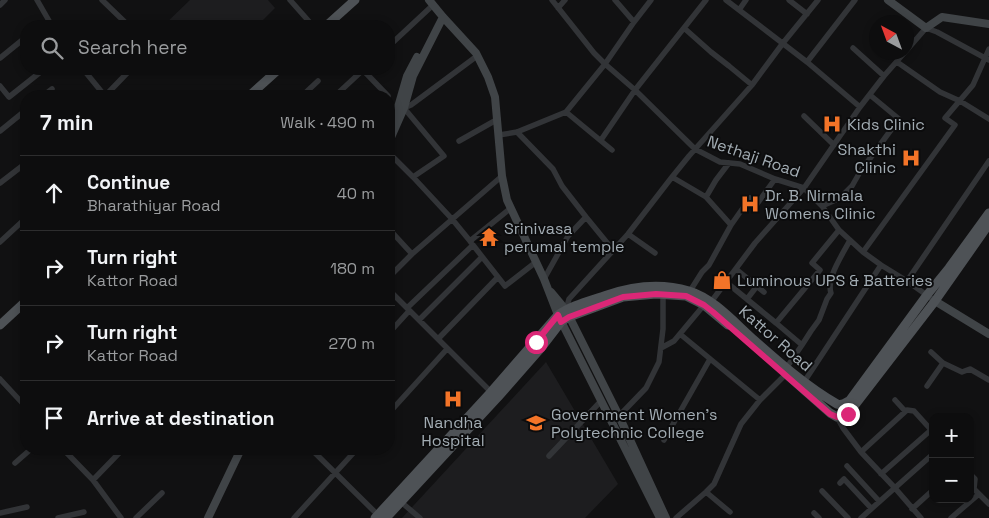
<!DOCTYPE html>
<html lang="en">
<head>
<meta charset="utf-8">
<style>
	body { margin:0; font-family:"Space Grotesk",sans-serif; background:#161617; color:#f1f3f6 }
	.controls { position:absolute; right:15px; bottom:15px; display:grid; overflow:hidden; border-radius:10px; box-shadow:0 2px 8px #0003 }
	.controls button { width:45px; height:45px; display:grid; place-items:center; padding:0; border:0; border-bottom:1px solid #2d2d2e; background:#0d0d0e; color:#f1f3f6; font:25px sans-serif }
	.compass { position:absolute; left:869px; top:15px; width:45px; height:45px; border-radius:50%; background:#0d0d0e; box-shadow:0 2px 8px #0003; rotate:319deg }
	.stop { position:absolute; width:15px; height:15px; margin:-11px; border:4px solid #db2777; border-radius:50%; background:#fff }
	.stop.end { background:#db2777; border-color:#fff; box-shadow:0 1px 5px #0008 }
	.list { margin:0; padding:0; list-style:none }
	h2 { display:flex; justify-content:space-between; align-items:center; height:65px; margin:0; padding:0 20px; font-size:21px }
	h2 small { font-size:16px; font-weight:400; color:#9a9c9e }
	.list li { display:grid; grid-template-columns:32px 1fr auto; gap:15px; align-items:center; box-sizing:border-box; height:75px; padding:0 20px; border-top:1px solid #2d2d2e }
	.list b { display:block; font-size:19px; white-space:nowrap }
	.list p { margin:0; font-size:16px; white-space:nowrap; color:#9a9c9e }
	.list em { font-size:16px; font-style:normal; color:#9a9c9e }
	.icon { flex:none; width:28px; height:28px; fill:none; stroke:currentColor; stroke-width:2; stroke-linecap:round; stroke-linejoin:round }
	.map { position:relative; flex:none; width:989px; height:518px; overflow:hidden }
	.search { position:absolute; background:#0d0d0e; box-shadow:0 2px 8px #0003; left:20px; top:20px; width:375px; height:55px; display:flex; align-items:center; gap:12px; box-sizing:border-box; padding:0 18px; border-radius:20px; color:#9a9c9e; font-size:19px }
	.panel { position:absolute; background:#0d0d0e; box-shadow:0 2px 8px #0003; left:20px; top:90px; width:375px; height:365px; border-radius:20px }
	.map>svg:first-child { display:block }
	.built { fill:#1d1d1f }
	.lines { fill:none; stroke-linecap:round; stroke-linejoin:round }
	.street { stroke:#323437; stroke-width:5.5 }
	.secondary { stroke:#404447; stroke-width:8 }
	.primary { stroke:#4e5256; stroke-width:9 }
	.route { stroke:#db2777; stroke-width:6 }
	.labels { text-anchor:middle; stroke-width:4; stroke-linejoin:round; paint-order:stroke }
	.poi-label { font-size:16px; fill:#a2acb3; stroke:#0c0c0d; text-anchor:start }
	.street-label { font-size:16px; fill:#a2acb3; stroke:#0c0c0d }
</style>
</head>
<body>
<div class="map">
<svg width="989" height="518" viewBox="0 0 989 518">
	<rect width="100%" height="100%" fill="#111112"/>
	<path class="built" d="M190,0H268L275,8L257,26H163Z
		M546,362L618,484L585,518H402Z"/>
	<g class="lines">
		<path class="street" d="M37,0L52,26
			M102,0L129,26
			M290,0L313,26
			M552,0L594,53L605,64L635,90L695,149L720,162L740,164L775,179L804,188L822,206L839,230L863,252L881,265L907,281L935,301
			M615,0L634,22
			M726,0L807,62
			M789,0L807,14
			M855,0L807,62L860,107
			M0,5L5,0
			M558,8L565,0
			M739,10L746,0
			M684,28L711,52L729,66L752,85
			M389,46L433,5
			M853,48L884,76
			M906,51L926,28L937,32L989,60
			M0,58L26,37
			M897,62L940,92L960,101L989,119
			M83,69L105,96
			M363,70L388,96
			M0,86L9,97L43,70
			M43,96L52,89
			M105,96L131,69
			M302,96L318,81
			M335,96L364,69
			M566,112L612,150
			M804,116L834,145
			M0,131L26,110
			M517,132L553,169L562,186L586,217L613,250
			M499,135L517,132L566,112L605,64L634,22L651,0
			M601,140L635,90L706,0
			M459,141L498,119
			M389,153L413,177L444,156L404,108L411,105L477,56
			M413,177L452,219L470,241
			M672,177L706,197L716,180L729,163
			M0,183L26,163
			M706,197L731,225
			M822,206L840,198L852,186L860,172L899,119L870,95
			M389,229L412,254
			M628,234L655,253
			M0,242L26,218
			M473,245L505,286L536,262
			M863,252L955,125L945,118L973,85L989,49
			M736,269L764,292
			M389,277L412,254L502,176
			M544,279L568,236L586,217
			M907,281L989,161
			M726,282L776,323
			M389,290L491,392
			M690,291L702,272L709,265L731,225L750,198L757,204L775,179
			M747,299L757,286
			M407,308L473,245L470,241L511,208
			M566,310L569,299L628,234L672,177L689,156L752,85L783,43L818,0
			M419,320L482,257
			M389,333L409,311
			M680,334L760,400
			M438,339L498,277
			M802,345L811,331L819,320L827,299L831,293C826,278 843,254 850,240
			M661,348L674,341L704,305L711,302L755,243L804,188L860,107L884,76L905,52
			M931,352L943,363L962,372L970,369L989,380
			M787,367L802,345L776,323L820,270L812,263L839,230
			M0,379L26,407
			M804,382L881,265
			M927,386L943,363
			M895,400L905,411
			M389,413L447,349
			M837,417L843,428L861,452L894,487L921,518
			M611,422L619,416L646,388L659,362L663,329V292
			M664,440L710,359
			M63,449L93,480L121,518
			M311,449L381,518
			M861,452L907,410L914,411L933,432
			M549,456L601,401
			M15,463L31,449
			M847,466L879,501
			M881,474L931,430
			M93,480L123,449
			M840,483L844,479L871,508
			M822,491L848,518
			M706,492L730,512
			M979,494L989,504
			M401,502L420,518
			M912,509L933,490
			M0,513L27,507
			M814,513L819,518
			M58,518L84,512
			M136,518L162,493
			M294,518L357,449
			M676,518L706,492L714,484L741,424L760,400L786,374
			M861,518L933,454
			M951,518L979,494L974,489L975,479L970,474"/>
		<path class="secondary" d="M429,0L443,17L476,53L488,77L495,97L502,176L507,200L544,279L558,315L660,518
			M888,0L926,28L942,17L989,24
			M394,116L398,107L407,76L417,57
			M389,142L404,108L413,76L443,17
			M551,292L566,310L619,416L666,518
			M935,301L989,334
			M208,518L241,449"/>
		<path class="primary" d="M326,26L355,0
			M249,96L279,69
			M0,325L26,301
			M786,374L830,413L837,417L848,414L935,301L989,224
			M375,518L491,392L558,315C572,305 590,301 607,295C633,286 662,283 689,291C713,298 734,322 753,339C779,362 806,386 837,404C842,406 845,403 850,400L927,295L949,268L989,213
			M386,518L498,397L541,348L561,322L569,317L623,297L656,294L686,296L704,305L728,325"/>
	</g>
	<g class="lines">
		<path class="route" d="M536,342L558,315L561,322L569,317L623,297L656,294L686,296L704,305L713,312L830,414L837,417L848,414"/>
	</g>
	<defs>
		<g id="hospital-bare" transform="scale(1.5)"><path d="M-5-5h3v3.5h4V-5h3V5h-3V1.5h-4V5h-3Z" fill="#f37428" stroke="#0c0c0d" stroke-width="2.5" paint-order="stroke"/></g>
		<g id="temple-bare" transform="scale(1.5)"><path d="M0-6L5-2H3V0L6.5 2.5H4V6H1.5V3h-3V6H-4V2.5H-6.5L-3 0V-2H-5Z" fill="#f37428" stroke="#0c0c0d" stroke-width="2.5" paint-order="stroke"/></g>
		<g id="shop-bare" transform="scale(1.5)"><path d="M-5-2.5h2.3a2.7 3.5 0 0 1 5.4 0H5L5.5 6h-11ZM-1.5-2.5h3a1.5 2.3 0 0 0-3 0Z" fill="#f37428" stroke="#0c0c0d" stroke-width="2.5" paint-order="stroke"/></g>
		<g id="university-bare" transform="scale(1.5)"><path d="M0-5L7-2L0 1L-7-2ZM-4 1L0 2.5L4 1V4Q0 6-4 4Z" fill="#f37428" stroke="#0c0c0d" stroke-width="2.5" paint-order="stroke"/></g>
	</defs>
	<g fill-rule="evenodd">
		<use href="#hospital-bare" x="832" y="124"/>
		<use href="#hospital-bare" x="911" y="158"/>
		<use href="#hospital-bare" x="750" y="204"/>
		<use href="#temple-bare" x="489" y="237"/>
		<use href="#shop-bare" x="722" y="280"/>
		<use href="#hospital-bare" x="453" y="399"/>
		<use href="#university-bare" x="536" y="423"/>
	</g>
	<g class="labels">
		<g class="poi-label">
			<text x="847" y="130">Kids Clinic</text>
			<text x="896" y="155" text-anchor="end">Shakthi<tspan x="896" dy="18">Clinic</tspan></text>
			<text x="765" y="201">Dr. B. Nirmala<tspan x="765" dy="18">Womens Clinic</tspan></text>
			<text x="504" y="234">Srinivasa<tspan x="504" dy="18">perumal temple</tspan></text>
			<text x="737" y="286">Luminous UPS &amp; Batteries</text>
			<text x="551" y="420">Government Women's<tspan x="551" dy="18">Polytechnic College</tspan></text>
			<text x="453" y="428" text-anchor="middle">Nandha<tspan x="453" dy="18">Hospital</tspan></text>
		</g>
		<g class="street-label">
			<text transform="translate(754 156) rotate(19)" y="6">Nethaji Road</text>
			<text transform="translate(776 338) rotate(41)" y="6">Kattor Road</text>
		</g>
	</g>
</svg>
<div class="controls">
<button>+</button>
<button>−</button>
</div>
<svg class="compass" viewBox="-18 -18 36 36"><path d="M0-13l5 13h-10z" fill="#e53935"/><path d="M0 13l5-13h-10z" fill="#9a9c9e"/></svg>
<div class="stop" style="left:536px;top:342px"></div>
<div class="stop end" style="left:848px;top:414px"></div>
<div class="search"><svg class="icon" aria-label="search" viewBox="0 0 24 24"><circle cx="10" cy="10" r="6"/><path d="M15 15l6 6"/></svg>Search here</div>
<section class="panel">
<h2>7 min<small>Walk · 490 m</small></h2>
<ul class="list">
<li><svg class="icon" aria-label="ahead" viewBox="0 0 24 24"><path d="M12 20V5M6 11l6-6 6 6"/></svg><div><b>Continue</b><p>Bharathiyar Road</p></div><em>40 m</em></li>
<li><svg class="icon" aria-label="right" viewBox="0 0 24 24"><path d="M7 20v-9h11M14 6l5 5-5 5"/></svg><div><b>Turn right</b><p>Kattor Road</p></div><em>180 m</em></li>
<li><svg class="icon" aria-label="right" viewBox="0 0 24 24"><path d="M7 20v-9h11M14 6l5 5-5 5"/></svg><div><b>Turn right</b><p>Kattor Road</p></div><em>270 m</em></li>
<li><svg class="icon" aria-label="arrive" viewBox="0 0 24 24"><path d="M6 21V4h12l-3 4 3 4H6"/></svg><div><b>Arrive at destination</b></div></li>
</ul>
</section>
</div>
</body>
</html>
